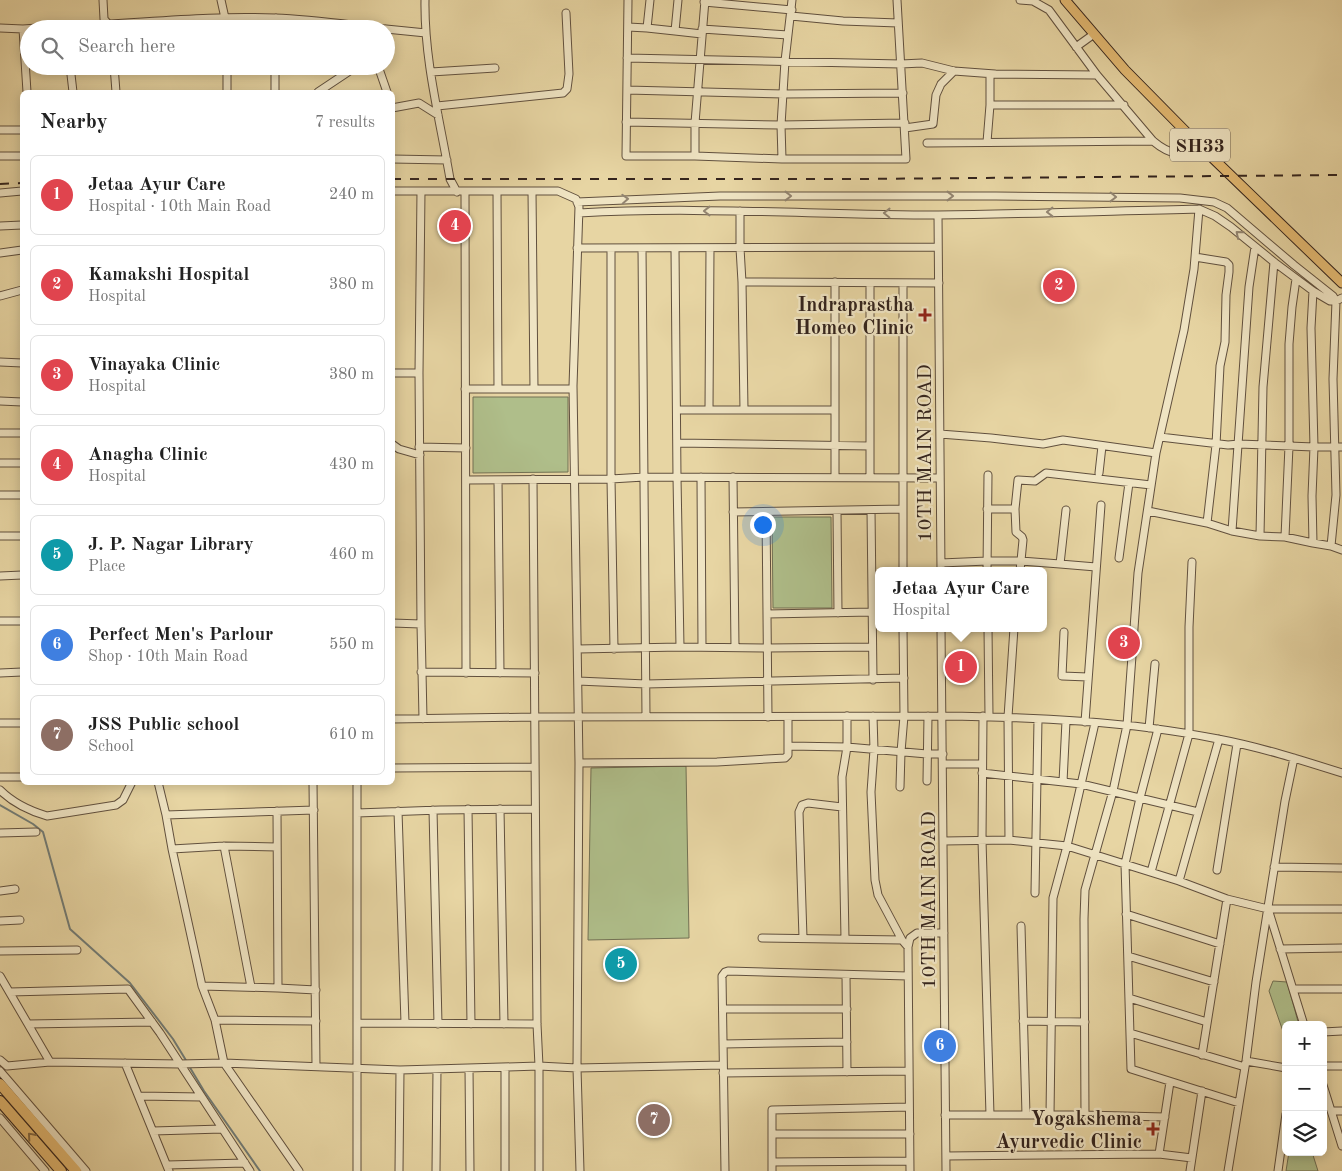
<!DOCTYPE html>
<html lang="en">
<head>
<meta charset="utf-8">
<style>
	body { margin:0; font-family:"Old Standard TT",serif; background:#f6f6f6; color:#222 }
	.controls { position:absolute; right:15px; bottom:15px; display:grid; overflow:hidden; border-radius:8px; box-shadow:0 2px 12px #0003 }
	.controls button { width:45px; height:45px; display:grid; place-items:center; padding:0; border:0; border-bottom:1px solid #e0e0e0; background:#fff; color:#222; font:25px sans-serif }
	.you { position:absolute; left:762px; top:524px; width:18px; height:18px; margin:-12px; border:4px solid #fff; border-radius:50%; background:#1a73e8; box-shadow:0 0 0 8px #1a73e833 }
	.badge { display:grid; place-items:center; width:32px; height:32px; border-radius:50%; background:#ea580c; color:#fff; font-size:16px; font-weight:700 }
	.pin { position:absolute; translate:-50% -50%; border:2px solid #fff; box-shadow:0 1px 5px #0006 }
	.popup { position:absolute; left:875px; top:567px; width:172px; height:65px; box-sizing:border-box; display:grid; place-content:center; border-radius:8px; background:#fff; filter:drop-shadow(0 1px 4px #0005); font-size:16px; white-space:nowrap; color:#767676 }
	.popup b { font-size:19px; color:#222 }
	.popup::after { content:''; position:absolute; left:50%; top:100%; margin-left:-10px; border:10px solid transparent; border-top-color:#fff }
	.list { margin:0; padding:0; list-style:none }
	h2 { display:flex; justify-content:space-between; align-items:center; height:65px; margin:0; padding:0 20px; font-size:21px }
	h2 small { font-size:16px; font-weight:400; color:#767676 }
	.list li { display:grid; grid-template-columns:32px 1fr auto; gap:15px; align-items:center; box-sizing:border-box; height:80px; margin:0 10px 10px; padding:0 10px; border:1px solid #e0e0e0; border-radius:8px }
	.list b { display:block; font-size:19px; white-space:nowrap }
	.list p { margin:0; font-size:16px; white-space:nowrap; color:#767676 }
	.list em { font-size:16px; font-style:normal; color:#767676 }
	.icon { flex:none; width:28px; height:28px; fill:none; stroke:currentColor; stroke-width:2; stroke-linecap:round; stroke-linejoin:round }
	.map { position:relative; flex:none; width:1342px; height:1171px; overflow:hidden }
	.search { position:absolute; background:#fff; box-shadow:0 2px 12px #0003; left:20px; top:20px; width:375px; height:55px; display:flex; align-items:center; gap:12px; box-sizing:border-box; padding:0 18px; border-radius:28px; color:#767676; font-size:19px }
	.panel { position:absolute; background:#fff; box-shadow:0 2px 12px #0003; left:20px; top:90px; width:375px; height:695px; border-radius:8px }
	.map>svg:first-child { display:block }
	.green { fill:#afbe8a; stroke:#727154 }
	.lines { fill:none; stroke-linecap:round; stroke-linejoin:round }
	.stream { stroke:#727c76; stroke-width:2 }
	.minor-casing { stroke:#61503e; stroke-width:9 }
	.major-casing { stroke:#34241d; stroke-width:11 }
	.highway-casing { stroke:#34241d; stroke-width:12 }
	.minor { stroke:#efe4c3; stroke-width:7 }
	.major { stroke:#e4ba72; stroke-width:9 }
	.highway { stroke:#e4ba72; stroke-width:10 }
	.rail { stroke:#34241d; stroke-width:2; stroke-dasharray:9 9; stroke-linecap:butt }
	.oneway { stroke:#928470 }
	.oneway2 { stroke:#836843 }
	.poi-dot { fill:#8f2418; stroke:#efe4c3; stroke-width:2 }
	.labels { text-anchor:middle; stroke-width:4.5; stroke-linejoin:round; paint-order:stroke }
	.shield { fill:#efe4c3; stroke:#6c5e4f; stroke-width:1 }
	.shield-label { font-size:19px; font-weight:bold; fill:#34241d }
	.poi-label { font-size:20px; font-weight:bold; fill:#34241d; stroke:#efe4c3; text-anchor:end }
	.street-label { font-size:20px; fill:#34241d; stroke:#efe4c3 }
</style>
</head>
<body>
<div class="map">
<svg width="1342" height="1171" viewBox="0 0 1342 1171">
	<rect width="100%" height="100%" fill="#e7d5a3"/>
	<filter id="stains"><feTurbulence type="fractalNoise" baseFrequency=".004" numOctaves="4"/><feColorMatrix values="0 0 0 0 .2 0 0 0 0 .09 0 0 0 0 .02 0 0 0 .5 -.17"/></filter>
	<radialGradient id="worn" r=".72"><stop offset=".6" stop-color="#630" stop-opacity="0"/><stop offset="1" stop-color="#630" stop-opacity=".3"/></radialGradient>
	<path class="green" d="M473,397H568V472L473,473Z
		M772,517H831L832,608H773Z
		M686,766L689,938L588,940L591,768Z
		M1273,981L1287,982L1299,1025H1286V1040L1269,991Z
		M1289,1152H1312L1318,1171H1286Z"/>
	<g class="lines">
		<path class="stream" d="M0,805L33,824L43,832L70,929L130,983L173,1039L187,1062
			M189,1066L204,1091L260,1171"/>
		<g class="minor-casing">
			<path id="minor" d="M103,0L104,19L110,26
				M221,0L225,18V29
				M425,0C424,60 440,120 450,179L457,192
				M628,0L626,156H695L782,159H906L897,0
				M678,0L675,31L702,34
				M1020,0L1033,1L1049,10L1097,75L1153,141C1172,157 1182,155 1206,151
				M704,2L792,10
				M791,16L843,21L898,23
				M276,18V29
				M628,27L647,28L675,31
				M0,28L23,29L66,26
				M647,28L650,0
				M23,29L27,92
				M66,29V26C135,24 206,15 275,18C312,19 349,25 385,29
				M386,29L426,33
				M702,29L788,35
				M1076,47L1094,34
				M627,58L901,64L922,63L954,71L995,74
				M70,66L73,92
				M114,66L116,92
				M227,66V92
				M378,66L387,92
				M431,72L495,68
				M627,90L784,94L903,93
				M275,92V66
				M318,92L357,66
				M990,105H1124
				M437,106L563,93L567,89L569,74L566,13
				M392,108L419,103L438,115
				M626,122L781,125L905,123
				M905,128L933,124L936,95L941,84L954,71
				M0,130H22
				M987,142L990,105V74L1097,75
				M927,143L1153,141
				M0,156H22
				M695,156V123L705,0
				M392,159L447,160
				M782,159L781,125L785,61L792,0
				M392,191H558L576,199L579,207L573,386L579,763L577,1068L580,1171
				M421,191L419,373L421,624L423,719
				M497,191L498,389
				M532,191L534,389
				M465,192L466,673
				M0,193L22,191
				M577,202L720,196H996L1180,198L1214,202L1227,208L1294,265L1333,296L1336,301L1333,379L1336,495L1331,546
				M740,211V248L742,282L744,410
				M579,213C698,206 818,215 938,215C1025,214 1112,211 1199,209L1215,216L1231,227L1274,262L1313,291L1330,301H1336L1342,298
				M938,215L941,571
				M0,226L22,225
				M577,248L938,247
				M611,248V479L614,649
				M642,248L646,717
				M675,248L677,477L680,647
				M0,253L22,250
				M1195,257L1226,262L1229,265V272L1226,295L1225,342L1220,366L1216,445L1207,523L1232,531L1260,536L1285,537L1313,543L1331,546L1342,550
				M742,282L939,283
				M835,282V477
				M903,283V571
				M0,296L22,290
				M0,362L22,363
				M392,373H419
				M465,389H573
				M0,401L22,402
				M677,410H835
				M709,410L710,248
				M0,433H22
				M940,434L991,438L1043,444L1063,440L1156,453
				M1160,437L1228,445L1239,444L1314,447H1342
				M677,443L870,446
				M392,444L399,449L420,455
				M419,447L466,448
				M0,463H22
				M1099,473L1102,446
				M701,477L702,647
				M733,477L735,647
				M870,478V283
				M533,479L537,1024L539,1066V1171
				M466,480L611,479L644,477L940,478
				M498,480L500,673
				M0,495H22
				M987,509H1015
				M871,510L873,680
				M837,511L838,613
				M1148,511L1207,523
				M733,512L903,509
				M766,512L768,717
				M1232,531L1249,287L1255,247
				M0,536H22
				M1260,536L1263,387L1274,262
				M1285,537L1289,446V344L1292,307L1296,279
				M1313,543L1312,496L1314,447L1311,328L1313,291
				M1119,558L1129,483
				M941,563L987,561H1021L1060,564L1066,510
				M1060,564L1096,567
				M987,571L988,475
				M1020,571L1023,540L1022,537L1016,532L1015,509L1018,480L1035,481L1046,473L1151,485
				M0,576L22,575
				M767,614L872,612
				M0,621H22
				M392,623L421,624
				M941,628L946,1171
				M988,628L989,716
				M1064,632L1062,676L1088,677
				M578,649L680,647L767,648L872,647
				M421,672L535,673
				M0,673L22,672
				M578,681L646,684L904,678
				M873,716L874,750L871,792L875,880L878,895L902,940L908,947L910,1171
				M983,716L982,840L990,1115
				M392,719L535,717L942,716C1033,717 1128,721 1218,739C1260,747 1301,760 1342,773
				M1085,722L1101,505
				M0,723H22
				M1149,728L1155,664
				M1158,729L1140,798L1125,864L1131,1069L1239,1103
				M789,746L847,747L927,754H943
				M579,763L717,762L785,758L788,755V717
				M943,764H982
				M392,768L535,767
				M982,773L1081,784L1198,812
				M0,777H22
				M927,781L928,716
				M158,782L166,815L314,810
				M313,782L316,1066
				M1063,782L1066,721
				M900,787L901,752L904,716L903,628
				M0,790C12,802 30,811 47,816L116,805L123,800L132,782
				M468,809L471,1024
				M500,809L504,1024
				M433,810L438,1024
				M277,811L278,988
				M398,811L405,1023
				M357,813L440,810L535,809
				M166,815L172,849L224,846L277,847
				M0,833L36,832
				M1009,840L1008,717L1014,628
				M944,841L1009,840L1067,846L1179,881L1227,899L1268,909H1342
				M224,846L251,987
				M172,849L202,986L215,1020L224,1063L299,1171
				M1274,867L1342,868
				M1217,870L1237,744
				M1151,872L1189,734V627L1192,562
				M1179,881L1219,739
				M0,891L15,889
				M1035,893L1038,719
				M1269,912L1304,1025
				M1126,914L1220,944
				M0,921L20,920
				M1021,926L1026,1115
				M762,938L902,940
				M803,938L799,812L802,805L808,803L842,807
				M845,939L842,777L847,747V716
				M908,947L910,938L917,933H944
				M1280,949L1342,948
				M0,951L77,950
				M1128,956L1214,982
				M846,975L847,1072
				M0,976L50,1062
				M202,986L278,988L316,990
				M1293,989H1342
				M10,992L128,989L160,1033L250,1171
				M1129,998L1207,1022
				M723,1009H847
				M215,1020L316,1021
				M1023,1021L1085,1022
				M358,1023L537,1024
				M28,1024L152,1022
				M1323,1032L1342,1031
				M1130,1033L1245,1067
				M723,1044L847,1042
				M1202,1055L1227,899
				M0,1060L7,1066L50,1062L180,1064L224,1063L400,1070L539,1066L577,1068L723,1065
				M1246,1061L1286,1068
				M125,1063L169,1171
				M1323,1066H1342
				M469,1068L470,1171
				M0,1071L86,1171
				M723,1073L908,1071
				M1323,1085L1342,1146
				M139,1096L201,1097
				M1332,1111H1342
				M945,1115H1085L1165,1117
				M1050,1115L1053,898L1067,846L1095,723
				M1085,1115L1084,919L1085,890L1113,791L1127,725L1138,573L1156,453L1184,330L1194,269L1199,209
				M0,1118L45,1171
				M153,1131L222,1129
				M772,1134H910
				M1159,1154L1170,1082
				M946,1156L1159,1154L1192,1158
				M772,1162L909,1161
				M167,1165L245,1163
				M357,1171V782
				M399,1171L400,1070
				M436,1171L437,1069
				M505,1171V1067
				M725,1171L722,976L725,972L728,971L908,976
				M772,1171V1110L909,1107
				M1190,1171L1202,1091
				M1228,1171L1246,1061L1256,982L1285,801L1294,758
				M1278,1171L1286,1114"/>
		</g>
		<g class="major-casing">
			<path id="major" d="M1065,0L1125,70L1193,139L1342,283"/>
		</g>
		<g class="highway-casing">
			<path id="highway" d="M0,1084L76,1171
				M0,1101L61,1171"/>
		</g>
		<use href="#minor" class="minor"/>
		<use href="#major" class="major"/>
		<use href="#highway" class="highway"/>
		<path class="rail" d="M392,179H857L1342,175
			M0,184L22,183"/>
	</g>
	<defs><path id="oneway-chevron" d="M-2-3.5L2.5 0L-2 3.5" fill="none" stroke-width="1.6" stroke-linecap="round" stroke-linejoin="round" transform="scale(1.25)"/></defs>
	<g class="oneway">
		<use href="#oneway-chevron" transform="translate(788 196)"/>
		<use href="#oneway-chevron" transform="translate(950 196)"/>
		<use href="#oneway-chevron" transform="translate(1113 197) rotate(1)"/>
		<use href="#oneway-chevron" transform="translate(625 199) rotate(-3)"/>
		<use href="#oneway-chevron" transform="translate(707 211) rotate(180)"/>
		<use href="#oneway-chevron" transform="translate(1050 212) rotate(179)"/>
		<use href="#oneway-chevron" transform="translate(887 213) rotate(-179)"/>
		<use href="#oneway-chevron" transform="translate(1239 234) rotate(-140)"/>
	</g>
	<use class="oneway2" href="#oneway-chevron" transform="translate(31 1136) rotate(-131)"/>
	<g class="poi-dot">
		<path d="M922.5 307.5h5v5h5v5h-5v5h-5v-5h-5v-5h5z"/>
		<path d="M1150.5 1121.5h5v5h5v5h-5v5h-5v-5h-5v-5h5z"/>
	</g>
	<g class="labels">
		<rect class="shield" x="1170" y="128.5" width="60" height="33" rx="4"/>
		<g class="shield-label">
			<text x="1200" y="152">SH33</text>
		</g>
		<g class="poi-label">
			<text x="914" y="311">Indraprastha<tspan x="914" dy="23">Homeo Clinic</tspan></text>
			<text x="1142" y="1125">Yogakshema<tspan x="1142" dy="23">Ayurvedic Clinic</tspan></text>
		</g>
		<g class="street-label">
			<text transform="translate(924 453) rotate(-90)" y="7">10TH MAIN ROAD</text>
			<text transform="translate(928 900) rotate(-90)" y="7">10TH MAIN ROAD</text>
		</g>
	</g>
	<rect width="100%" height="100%" filter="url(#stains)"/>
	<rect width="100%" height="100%" fill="url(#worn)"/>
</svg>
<div class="controls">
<button>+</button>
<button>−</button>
<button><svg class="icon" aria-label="layers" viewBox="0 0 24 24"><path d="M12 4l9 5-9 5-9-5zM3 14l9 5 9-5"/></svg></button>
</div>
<div class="you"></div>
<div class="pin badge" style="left:961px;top:667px;background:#e0444e">1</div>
<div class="popup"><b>Jetaa Ayur Care</b>Hospital</div>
<div class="pin badge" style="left:1059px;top:286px;background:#e0444e">2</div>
<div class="pin badge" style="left:1124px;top:643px;background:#e0444e">3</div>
<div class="pin badge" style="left:455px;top:226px;background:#e0444e">4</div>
<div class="pin badge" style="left:621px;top:964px;background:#0f9aa8">5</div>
<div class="pin badge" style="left:940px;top:1046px;background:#3f7fe0">6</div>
<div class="pin badge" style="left:654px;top:1120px;background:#8d6e63">7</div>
<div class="search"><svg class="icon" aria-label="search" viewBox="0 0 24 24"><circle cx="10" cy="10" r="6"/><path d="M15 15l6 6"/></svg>Search here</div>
<section class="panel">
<h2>Nearby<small>7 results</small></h2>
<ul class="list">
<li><span class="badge" style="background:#e0444e">1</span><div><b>Jetaa Ayur Care</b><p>Hospital · 10th Main Road</p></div><em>240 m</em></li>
<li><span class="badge" style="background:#e0444e">2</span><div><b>Kamakshi Hospital</b><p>Hospital</p></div><em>380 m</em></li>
<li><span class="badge" style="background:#e0444e">3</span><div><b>Vinayaka Clinic</b><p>Hospital</p></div><em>380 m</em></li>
<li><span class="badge" style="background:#e0444e">4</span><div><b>Anagha Clinic</b><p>Hospital</p></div><em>430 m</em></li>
<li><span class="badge" style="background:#0f9aa8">5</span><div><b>J. P. Nagar Library</b><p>Place</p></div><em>460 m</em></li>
<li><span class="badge" style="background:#3f7fe0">6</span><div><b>Perfect Men's Parlour</b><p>Shop · 10th Main Road</p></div><em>550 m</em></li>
<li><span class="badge" style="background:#8d6e63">7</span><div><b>JSS Public school</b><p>School</p></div><em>610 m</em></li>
</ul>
</section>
</div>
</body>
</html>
